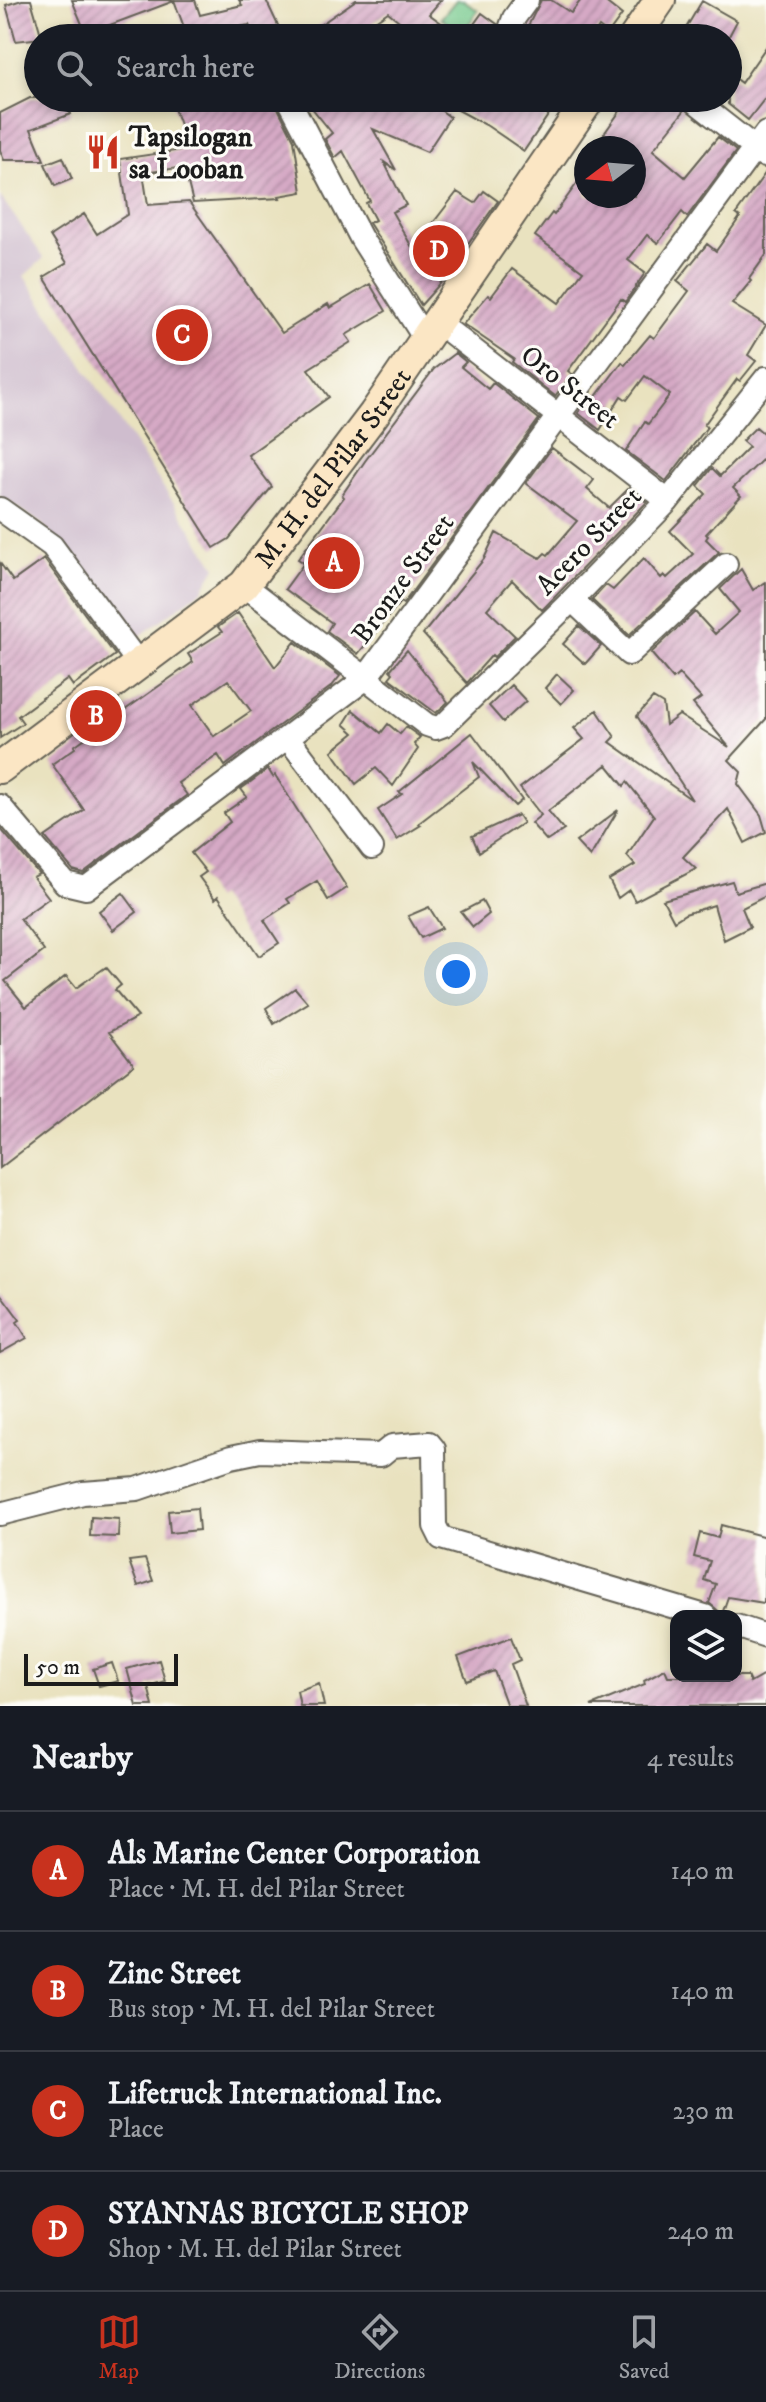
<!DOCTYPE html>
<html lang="en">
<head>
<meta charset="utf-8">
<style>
	body { margin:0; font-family:"IM FELL DW Pica",serif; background:#242831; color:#f1f3f6 }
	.controls { position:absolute; right:24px; bottom:24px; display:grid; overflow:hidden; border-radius:16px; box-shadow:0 4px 12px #0003 }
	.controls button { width:72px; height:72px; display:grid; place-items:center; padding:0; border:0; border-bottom:2px solid #363941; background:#171b24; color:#f1f3f6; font:40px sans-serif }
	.compass { position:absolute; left:574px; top:136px; width:72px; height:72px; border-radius:50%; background:#171b24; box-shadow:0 4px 12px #0003; rotate:254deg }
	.scale { position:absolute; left:24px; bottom:20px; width:154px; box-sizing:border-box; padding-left:8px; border:4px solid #1c1c1c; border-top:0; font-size:22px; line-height:28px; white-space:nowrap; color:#1c1c1c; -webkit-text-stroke:6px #fdfcf7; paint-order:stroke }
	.you { position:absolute; left:456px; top:974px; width:28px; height:28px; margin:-20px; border:6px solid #fff; border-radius:50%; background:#1a73e8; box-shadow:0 0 0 12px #1a73e833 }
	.badge { display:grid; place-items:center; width:52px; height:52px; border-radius:50%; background:#c8321e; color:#fff; font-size:26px; font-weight:700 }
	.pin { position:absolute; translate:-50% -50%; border:4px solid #fff; box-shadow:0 2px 8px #0006 }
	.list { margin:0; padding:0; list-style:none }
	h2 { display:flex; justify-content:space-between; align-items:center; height:104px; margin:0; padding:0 32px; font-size:34px }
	h2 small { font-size:26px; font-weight:400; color:#9ea1a6 }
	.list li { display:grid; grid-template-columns:52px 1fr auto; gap:24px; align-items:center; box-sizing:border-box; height:120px; padding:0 32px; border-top:2px solid #363941 }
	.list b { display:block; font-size:30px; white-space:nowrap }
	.list p { margin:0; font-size:26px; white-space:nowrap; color:#9ea1a6 }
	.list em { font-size:26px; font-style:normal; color:#9ea1a6 }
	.icon { flex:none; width:44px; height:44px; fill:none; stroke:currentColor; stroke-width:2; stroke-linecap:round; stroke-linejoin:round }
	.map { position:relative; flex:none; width:766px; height:1706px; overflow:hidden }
	.search { position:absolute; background:#171b24; box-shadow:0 4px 12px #0003; left:24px; right:24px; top:24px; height:88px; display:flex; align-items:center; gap:20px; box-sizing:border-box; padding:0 28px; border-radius:44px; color:#9ea1a6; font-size:30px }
	.sheet { height:584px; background:#171b24 }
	nav { display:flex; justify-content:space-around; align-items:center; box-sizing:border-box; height:112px; border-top:2px solid #363941; background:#171b24; font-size:22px; color:#9ea1a6 }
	nav a { display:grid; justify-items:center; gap:4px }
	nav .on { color:#c8321e }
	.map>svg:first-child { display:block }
	.industrial { fill:#cfbdce }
	.pitch { fill:#74c98c; stroke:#487254; stroke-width:2 }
	.building { fill:url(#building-hatch); fill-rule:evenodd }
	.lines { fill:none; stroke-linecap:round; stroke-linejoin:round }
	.minor-casing { stroke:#646155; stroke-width:26 }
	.secondary-casing { stroke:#646155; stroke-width:34 }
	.minor { stroke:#fff; stroke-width:22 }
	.secondary { stroke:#fbe6c4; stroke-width:30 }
	.labels { text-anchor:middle; stroke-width:6; stroke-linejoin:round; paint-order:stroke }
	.poi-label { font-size:28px; font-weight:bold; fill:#1c1c1c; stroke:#fdfcf7; text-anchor:start }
	.street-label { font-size:28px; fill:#1c1c1c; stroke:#fdfcf7 }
</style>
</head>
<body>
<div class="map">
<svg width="766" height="1706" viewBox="0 0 766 1706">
	<defs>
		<pattern id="building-hatch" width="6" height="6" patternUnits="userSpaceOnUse" patternTransform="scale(2)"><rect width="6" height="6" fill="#d5a9c5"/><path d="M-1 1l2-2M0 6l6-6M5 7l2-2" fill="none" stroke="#b691a9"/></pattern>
	</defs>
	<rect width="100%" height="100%" fill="#fdfcf7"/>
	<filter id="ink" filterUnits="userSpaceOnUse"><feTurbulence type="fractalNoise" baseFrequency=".0125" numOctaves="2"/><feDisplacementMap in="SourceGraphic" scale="16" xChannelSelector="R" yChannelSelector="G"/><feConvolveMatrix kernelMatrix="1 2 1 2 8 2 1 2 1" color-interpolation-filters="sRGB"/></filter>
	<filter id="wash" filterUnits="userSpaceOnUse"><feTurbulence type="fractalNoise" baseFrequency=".006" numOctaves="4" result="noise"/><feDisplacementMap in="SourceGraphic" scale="32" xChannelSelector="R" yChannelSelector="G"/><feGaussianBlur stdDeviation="1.8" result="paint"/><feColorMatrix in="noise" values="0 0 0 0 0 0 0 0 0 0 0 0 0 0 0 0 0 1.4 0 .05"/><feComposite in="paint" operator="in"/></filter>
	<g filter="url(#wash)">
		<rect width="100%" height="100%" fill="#e9e2bf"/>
		<path class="industrial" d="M0,196L44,258L24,276L216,567L203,589L132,642L42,524L0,496Z"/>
		<path class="pitch" d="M456,0H464L478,11L462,33L441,18Z"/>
		<g id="blocks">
			<path class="building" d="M22,0H31L42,38L16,41L6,5Z
				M72,0H174V1L86,34Z
				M174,0H195L200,15L242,5L239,0H266L284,38H255L249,25L188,38Z
				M356,0H441L429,14L462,38H420L388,12L351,38H301Z
				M541,0H551L571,13L581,0H603L622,15L608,34L599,27L592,38H522Z
				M702,1L737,21L728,38H702L686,28Z
				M482,13L497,24L493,38H464Z
				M766,47V97L748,120L728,104V73L741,83Z
				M30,98H64L71,114L31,129L44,160H4L0,150V113Z
				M170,98H273L294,140L302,192L279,196L280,198L193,203L184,167L143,173L148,205L189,202L282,333L328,304L330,308L370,284L386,311L346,335L351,342L308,369L329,397L248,455L272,487L229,539L214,548L44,277L67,263L50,236L84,214L97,234L128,214L120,159L189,149Z
				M304,98H424L450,117L427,152L373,129L396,170L384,162L406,205L392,212L413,249L457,192L475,203L484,191L498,201L466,246L459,241L434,268L445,278L421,305L369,223L375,220L366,203L370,201L343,151L335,158L325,139L332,133Z
				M465,98H526L549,114L524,151L486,125L458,110Z
				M608,98H677L684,111L653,150L685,177L718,137L736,151L687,217L682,212L658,243L647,235L628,260L645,273L625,302L621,299L568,371L572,374L555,396L512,362L514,359L463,324L488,295L491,297L512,269L559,303L583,271L535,236L552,213L554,215L586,171V196H634V148H594L620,111L607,102Z
				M63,157L72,179L55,186L45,164Z
				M766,172V255L749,279L751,281L732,304L766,325L748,355L756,361L740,381L737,379L704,425L707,427L666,481L626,451L645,422L648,424L670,395L645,376L627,400L621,396L600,430L578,413L590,396L594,399L622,362L625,365L650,335L654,338L689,291L677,281L707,244L716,251L740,217L736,214Z
				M455,353L466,362L461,367L488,389L493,383L539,419L403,604L400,602L358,654L327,631L332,623L285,589L304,563L298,559L344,497L342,495L365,461L434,369Z
				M756,427L763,433L766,430V463L762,460L733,488L741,496L706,534L708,536L706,539L719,552L629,635L592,600L606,585L613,590L644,558L661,578L664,575L667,578L693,554L670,531L706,494L698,486L712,468L720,476L749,447L742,441Z
				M552,448L594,480L587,489L609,508L629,488L647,502L542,610L512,580L487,609L515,636L494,657L492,655L467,683L423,634L484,559L496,533L540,558L545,553L548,555L577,521L526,483Z
				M44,559L115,655L73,686L68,679L18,716L23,723L0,738V563L13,581Z
				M741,569L753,590L766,582V719L729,760L741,772L738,784L761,815L766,832L745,843L728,809L683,857L696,869L635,901L629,890L618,898L609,880L635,865L627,856L654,816L627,782L624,786L607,765L548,811L564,830L547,841L531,823L541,815L520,788L584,739L574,728L597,710L615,737L610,742L692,800L637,716L653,698L663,704L666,725L679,715L729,747L693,704L701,698L679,674L673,679L651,653L695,612L715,634L739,612L720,589Z
				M238,613L275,667L295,642L340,676L332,686L225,766L218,755L178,783L187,795L83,873L73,870L45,837L84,810L52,764L75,748L74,746L193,662L188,654L222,632L218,627ZM228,680L251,711L214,736L192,705Z
				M579,626L601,646L585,664L563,644Z
				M407,650L448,702L436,713L389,678L393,673L390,670Z
				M557,674L574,690L561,704L545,688Z
				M511,685L526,701L503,722L489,706Z
				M353,710L381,733L388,724L400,734L406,727L420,737L414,744L418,749L393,786L376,768L356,784L332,751L354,733L344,724Z
				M472,733L522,800L515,806L473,762L479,777L419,823L421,825L397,840L378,810L402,794L399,792Z
				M268,769L273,777L275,775L347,888L328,900L317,881L287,899L290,903L264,920L279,943L259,956L218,896L215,899L199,877L206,872L191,853L230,822L224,813L247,797L241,789Z
				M618,810L590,857L576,842Z
				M518,815L523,823L479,852L472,836Z
				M0,828L39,874L33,877L49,898L20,919L44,951L5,981L26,1007L66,976L76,988L106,967L121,985L115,990L138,1017L109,1032L134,1065L0,1168Z
				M732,881L736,892L766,883V896L742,908L750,927L724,940L714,905L685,914L674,921L663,900Z
				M123,893L137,912L113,930L99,911Z
				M482,901L489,914L473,927L461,912Z
				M429,907L442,928L421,938L408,916Z
				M295,988L308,1003L274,1024L266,1008Z
				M0,1293L20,1320L17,1322L27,1338L0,1353Z
				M197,1508L199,1530L170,1533L168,1511Z
				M91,1517L119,1519L118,1537L90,1536Z
				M721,1525L766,1537L764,1603L728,1597L722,1614L709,1603L716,1584L704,1580L710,1561L694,1557L700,1533L718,1538Z
				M145,1559L153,1581L138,1586L129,1561Z
				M511,1637L520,1660L511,1664L526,1706H507L494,1671L467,1681L458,1657Z
				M159,1660L165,1681L148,1686L153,1706H137L127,1669Z
				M112,1663L118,1681L99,1686L93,1669Z
				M665,1669L668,1676H747L750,1683L766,1674V1706H591L645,1684L644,1680Z
				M319,1683L324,1706H300L297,1691Z"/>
		</g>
	</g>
	<g filter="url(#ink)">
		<use href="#blocks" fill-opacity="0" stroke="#646155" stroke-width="2"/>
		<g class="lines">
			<g class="minor-casing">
				<path id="minor" d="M507,38L514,18L527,0
					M288,98L361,238L425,339
					M564,98L581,110
					M691,98L765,156
					M436,321L668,501
					M0,509L52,546L139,664
					M244,585L427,725L436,728L444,725L572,600L668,501L766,378
					M572,600L629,654L726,564
					M288,738L372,848
					M0,806L65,883L86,888L365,679L766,133
					M0,1514L83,1493L137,1489L231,1457L260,1451L381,1455L392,1446L429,1443L434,1449L435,1526L441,1538L705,1616
					M736,1626L766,1636"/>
			</g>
			<g class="secondary-casing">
				<g id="secondary">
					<path d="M634,38L660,0"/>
					<path id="s1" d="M0,768L244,585L374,414L590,98"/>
				</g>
			</g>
			<use href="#minor" class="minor"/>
			<use href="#secondary" class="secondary"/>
		</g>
	</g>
	<defs>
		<g id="restaurant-bare" transform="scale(2.76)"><path d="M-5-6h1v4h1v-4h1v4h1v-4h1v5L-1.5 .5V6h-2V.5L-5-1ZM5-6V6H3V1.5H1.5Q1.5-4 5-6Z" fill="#c8321e" stroke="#fdfcf7" stroke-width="2.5" paint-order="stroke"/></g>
	</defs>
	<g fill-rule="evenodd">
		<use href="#restaurant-bare" x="103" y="152"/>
	</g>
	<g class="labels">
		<g class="poi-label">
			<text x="129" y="146">Tapsilogan<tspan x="129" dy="32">sa Looban</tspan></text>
		</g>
		<g class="street-label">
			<text transform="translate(571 386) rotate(38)" y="10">Oro Street</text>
			<text dy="10" stroke="none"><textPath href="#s1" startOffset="452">M. H. del Pilar Street</textPath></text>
			<text transform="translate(588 540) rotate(-46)" y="10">Acero Street</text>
			<text transform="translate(402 578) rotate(-54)" y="10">Bronze Street</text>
		</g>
	</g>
</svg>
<div class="controls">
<button><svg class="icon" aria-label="layers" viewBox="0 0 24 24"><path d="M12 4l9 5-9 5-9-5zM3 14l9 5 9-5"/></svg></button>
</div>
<svg class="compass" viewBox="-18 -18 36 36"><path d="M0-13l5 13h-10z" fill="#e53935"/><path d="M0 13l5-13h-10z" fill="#9ea1a6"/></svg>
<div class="scale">50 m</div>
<div class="you"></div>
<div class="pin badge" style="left:334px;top:563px">A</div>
<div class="pin badge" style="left:96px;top:716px">B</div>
<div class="pin badge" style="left:182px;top:335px">C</div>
<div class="pin badge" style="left:439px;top:251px">D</div>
<div class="search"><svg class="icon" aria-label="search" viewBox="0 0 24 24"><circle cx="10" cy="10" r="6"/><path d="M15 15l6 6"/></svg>Search here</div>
</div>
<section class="sheet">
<h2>Nearby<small>4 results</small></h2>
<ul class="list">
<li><span class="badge">A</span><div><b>Als Marine Center Corporation</b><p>Place · M. H. del Pilar Street</p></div><em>140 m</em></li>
<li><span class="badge">B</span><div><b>Zinc Street</b><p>Bus stop · M. H. del Pilar Street</p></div><em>140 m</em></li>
<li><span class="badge">C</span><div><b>Lifetruck International Inc.</b><p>Place</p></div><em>230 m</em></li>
<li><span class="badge">D</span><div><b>SYANNAS BICYCLE SHOP</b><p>Shop · M. H. del Pilar Street</p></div><em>240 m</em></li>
</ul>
</section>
<nav>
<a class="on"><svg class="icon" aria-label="map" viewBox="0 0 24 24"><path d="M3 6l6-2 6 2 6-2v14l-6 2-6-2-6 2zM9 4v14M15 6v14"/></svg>Map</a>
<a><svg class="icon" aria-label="directions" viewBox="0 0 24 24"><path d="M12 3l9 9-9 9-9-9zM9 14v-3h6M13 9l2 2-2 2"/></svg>Directions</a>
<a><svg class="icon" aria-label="saved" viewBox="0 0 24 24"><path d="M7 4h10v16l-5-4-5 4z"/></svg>Saved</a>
</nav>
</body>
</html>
